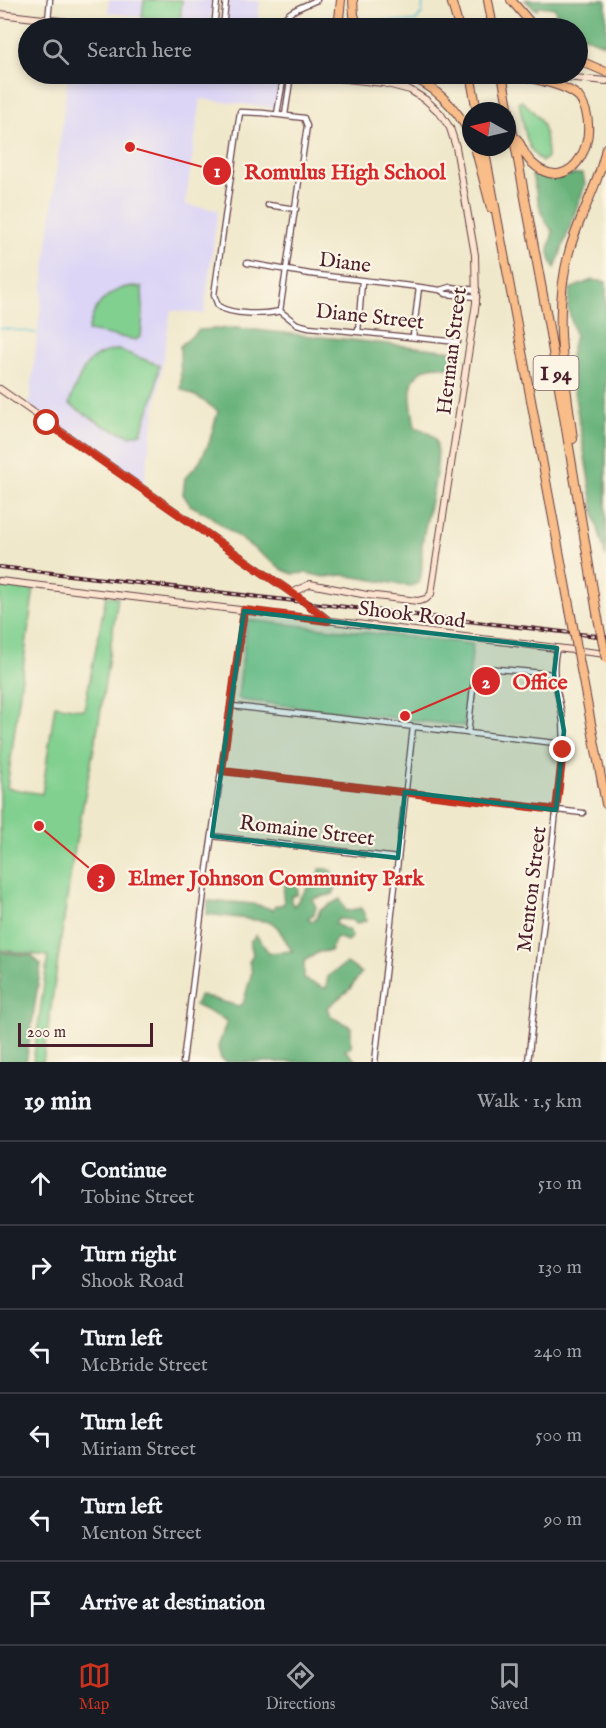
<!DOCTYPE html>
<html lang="en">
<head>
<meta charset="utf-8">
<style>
	body { margin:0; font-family:"IM FELL English",serif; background:#242831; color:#f1f3f6 }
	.compass { position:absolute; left:462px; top:102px; width:54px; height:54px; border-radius:50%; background:#171b24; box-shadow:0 3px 9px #0003; rotate:278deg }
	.scale { position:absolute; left:18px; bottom:15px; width:135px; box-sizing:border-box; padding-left:6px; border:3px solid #4a1f2b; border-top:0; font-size:16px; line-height:21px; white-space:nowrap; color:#4a1f2b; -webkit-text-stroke:4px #fcf5e5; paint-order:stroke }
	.stop { position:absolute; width:18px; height:18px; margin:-14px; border:4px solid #c8321e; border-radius:50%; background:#fff }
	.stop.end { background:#c8321e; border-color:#fff; box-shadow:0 2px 6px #0008 }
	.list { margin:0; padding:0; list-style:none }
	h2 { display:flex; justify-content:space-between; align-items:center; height:78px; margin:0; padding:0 24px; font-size:26px }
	h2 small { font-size:20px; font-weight:400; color:#9ea1a6 }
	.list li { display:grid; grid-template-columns:39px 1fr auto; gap:18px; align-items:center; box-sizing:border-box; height:84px; padding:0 24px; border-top:2px solid #363941 }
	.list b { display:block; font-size:22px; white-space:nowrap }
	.list p { margin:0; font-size:20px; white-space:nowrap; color:#9ea1a6 }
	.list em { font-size:20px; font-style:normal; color:#9ea1a6 }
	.icon { flex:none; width:33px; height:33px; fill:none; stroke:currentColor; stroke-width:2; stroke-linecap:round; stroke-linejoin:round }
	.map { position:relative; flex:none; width:606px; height:1062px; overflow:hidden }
	.search { position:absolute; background:#171b24; box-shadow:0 3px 9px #0003; left:18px; right:18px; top:18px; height:66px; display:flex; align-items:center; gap:15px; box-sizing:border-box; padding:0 21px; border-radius:33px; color:#9ea1a6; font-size:22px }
	.sheet { height:582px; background:#171b24 }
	nav { display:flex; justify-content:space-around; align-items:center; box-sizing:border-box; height:84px; border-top:2px solid #363941; background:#171b24; font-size:16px; color:#9ea1a6 }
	nav a { display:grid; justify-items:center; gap:3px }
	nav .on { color:#c8321e }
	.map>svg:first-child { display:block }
	.built { fill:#dcd5f6 }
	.green { fill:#81d090; stroke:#66785e; stroke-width:1.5 }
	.forest { fill:#68b27a; stroke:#596852; stroke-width:1.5 }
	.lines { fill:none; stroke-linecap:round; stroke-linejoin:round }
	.stream { stroke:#56bdd4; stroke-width:1.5 }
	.street-casing { stroke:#633d43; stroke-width:7 }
	.secondary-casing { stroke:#633d43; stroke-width:8 }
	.highway-casing { stroke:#633d43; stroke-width:10 }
	.street { stroke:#fff; stroke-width:4.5 }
	.secondary { stroke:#fce5d0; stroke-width:6 }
	.highway { stroke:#f8bd89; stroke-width:8 }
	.rail-casing { stroke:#4a1f2b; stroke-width:4 }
	.rail { stroke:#fcf5e5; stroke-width:1.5; stroke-dasharray:4.5; stroke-linecap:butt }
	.highway-bridge-casing { stroke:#633d43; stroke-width:10; stroke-linecap:butt }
	.highway-bridge { stroke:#f8bd89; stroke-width:8 }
	.route { stroke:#c8321e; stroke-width:8 }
	.marked { fill:#0f766e; fill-opacity:0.2; stroke:#0f766e; stroke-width:4.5; stroke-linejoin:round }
	.labels { text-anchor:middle; stroke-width:4.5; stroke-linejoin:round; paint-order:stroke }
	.shield { fill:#fcf5e5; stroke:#7f5f63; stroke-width:1.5 }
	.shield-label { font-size:20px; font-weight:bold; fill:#4a1f2b }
	.street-label { font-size:21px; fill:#4a1f2b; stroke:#fcf5e5 }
	.leader { fill:none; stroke:#d62828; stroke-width:2 }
	.callout-dot { fill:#d62828; stroke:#fcf5e5; stroke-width:2 }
	.mark-label { font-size:18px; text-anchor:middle; font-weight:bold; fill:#fff }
	.callout-label { font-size:22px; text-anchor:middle; font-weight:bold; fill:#d62828; stroke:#fcf5e5; stroke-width:4.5; stroke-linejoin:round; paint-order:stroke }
</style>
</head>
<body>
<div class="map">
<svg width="606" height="1062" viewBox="0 0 606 1062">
	<rect width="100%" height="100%" fill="#fcf5e5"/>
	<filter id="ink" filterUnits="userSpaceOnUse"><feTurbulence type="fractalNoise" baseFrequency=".0167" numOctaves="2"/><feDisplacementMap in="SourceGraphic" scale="12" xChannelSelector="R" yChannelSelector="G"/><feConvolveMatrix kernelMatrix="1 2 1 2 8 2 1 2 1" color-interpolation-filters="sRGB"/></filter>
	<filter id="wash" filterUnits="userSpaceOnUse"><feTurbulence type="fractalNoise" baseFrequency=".008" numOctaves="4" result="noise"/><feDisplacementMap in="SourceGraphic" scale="24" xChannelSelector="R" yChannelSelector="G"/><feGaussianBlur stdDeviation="1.35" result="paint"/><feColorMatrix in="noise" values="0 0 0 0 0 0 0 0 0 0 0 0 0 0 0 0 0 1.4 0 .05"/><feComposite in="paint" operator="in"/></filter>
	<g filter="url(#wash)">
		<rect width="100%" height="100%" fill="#f0e8cb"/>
		<path class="built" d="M109,0H144L142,17L108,12Z
			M182,0H213L210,26L180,22Z
			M228,0L260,1L257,28H225Z
			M68,74H281L276,108L201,99L185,205L218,210L204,314L171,310L143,487L29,406Z"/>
		<path class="green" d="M144,0H182L180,22L142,17Z
			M522,101C545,120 546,128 547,157L542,162C524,148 524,124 519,102Z
			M126,287H142L143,312L141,336L136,340L88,331C93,308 103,294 126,287Z
			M119,350L159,365L155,393L141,433L131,436L104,426L69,404C79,377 85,351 119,350Z
			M0,583L34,587L7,788L42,794L55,705L84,710L106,596L118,597L99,721L73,858L43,1062H33L48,956L0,950Z
			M247,620L473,644L464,726L241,700L238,697Z"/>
		<path class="forest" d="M525,0H606V45L578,34V28H565L558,26L555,8L539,6L536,10Z
			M576,174H583L585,185L555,268C545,253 550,246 553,231C539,217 537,193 532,175L564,177Z
			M592,280L606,282V558L595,517L569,360L575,335L568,308L570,289Z
			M236,328L453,351V364L450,368C444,367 436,365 430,367C402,375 412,406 415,427C422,430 431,432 435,439C445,458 424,522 422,546C421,559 424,570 419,583L410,586L343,575L324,577L306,573L293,574L283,570L207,514L190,505L183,494L185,478L198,464L209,443L218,411L199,398L181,389L180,346L199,330Z
			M320,869H326L332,871V876L328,883L336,887L333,894L312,899L316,907L314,914L308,918L311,922L317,918L320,910L340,899L346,911L361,908L367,920L356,924L352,920L338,919L335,924L350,931L352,937L347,941L337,937L330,951L319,952L304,961V979L326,989L328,976L347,963L361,973L350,989L327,1008L331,1017L351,1027V1047L345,1050L357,1062H345L334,1059L335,1062H227L221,1059L218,1047L227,1021L195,1005L200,995L238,1006L243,1004L252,972L249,962L253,954L250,942L256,935L269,953L292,951L278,928L271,922L207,914L208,901C230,903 254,901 273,910L275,906L284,904L283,893L285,884L295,883L298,889L297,895L291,896V902L294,906L313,880L318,877Z
			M0,952L32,956L41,965L26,1062H0Z"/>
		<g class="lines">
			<path class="stream" d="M368,20L415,22L422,13L423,0
				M0,328L36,333"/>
		</g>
	</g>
	<g filter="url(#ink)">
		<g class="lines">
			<g class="street-casing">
				<path id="street" d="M48,20L50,0
					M214,28L217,0
					M223,28L226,0
					M279,28C284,11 302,7 317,0
					M277,114L284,74
					M285,115L291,74
					M268,205L296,209
					M247,263L310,274L419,287L440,290L450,287L477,290
					M440,290L446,294L477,297
					M280,311L307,126L304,118L263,113L240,112L214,295L218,306C232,315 264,315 280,311L297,324L309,327L458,342
					M358,332L362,281
					M413,337L419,287
					M232,706L564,744
					M468,733L474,679L479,670L486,668L554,674
					M222,771L583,813
					M212,836L398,858
					M183,1062L206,876L244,611
					M375,1062L413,727
					M528,1062L563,750C564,738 564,727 562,715C558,692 550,672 557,648"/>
			</g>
			<g class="secondary-casing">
				<path id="secondary" d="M0,14L121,28
					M535,74L606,81
					M0,389L305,602L328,620
					M0,581L606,654
					M292,593L310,584L367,595L418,601L426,599L431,594L476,303L475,255L456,147L450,128L440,113L426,100L410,90L383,83L301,74"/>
			</g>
			<g class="highway-casing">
				<path id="highway" d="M353,0L354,15L359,28
					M451,0L459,28
					M488,0L493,28
					M511,0L535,28
					M338,28L341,0
					M578,60L606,72
					M402,74C433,83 458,108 471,137
					M470,74L477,111
					M502,74L548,322L597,613
					M517,139C522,146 524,155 531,162C572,202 606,132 578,96C562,83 537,81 518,74
					M475,147L491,208
					M484,147L570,610
					M573,439C565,377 552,314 569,252C579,216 599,184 606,148
					M582,675L606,804"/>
			</g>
			<use href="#street" class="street"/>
			<use href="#secondary" class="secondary"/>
			<use href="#highway" class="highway"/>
			<g class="rail-casing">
				<path id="rail" d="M0,567L606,637"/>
			</g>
			<use href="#rail" class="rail"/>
			<g class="highway-bridge-casing">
				<path id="highway-bridge" d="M570,610L582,675
					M597,613L606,659"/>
			</g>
			<use href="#highway-bridge" class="highway-bridge"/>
		</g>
	</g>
	<g class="lines" filter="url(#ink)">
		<path class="route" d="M47,423L305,602L328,621L244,610L222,771L556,810L563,750"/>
	</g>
	<path class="marked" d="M244,611L557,648L554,674L564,731L556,810L405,792L398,858L212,836Z"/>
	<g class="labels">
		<rect class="shield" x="533.5" y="356" width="45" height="34" rx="4.5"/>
		<g class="shield-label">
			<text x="556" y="380">I 94</text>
		</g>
		<g class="street-label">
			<text transform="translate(345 262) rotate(7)" y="7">Diane</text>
			<text transform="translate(370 316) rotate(6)" y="7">Diane Street</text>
			<text transform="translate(451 351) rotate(-83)" y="7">Herman Street</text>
			<text transform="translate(412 614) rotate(7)" y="7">Shook Road</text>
			<text transform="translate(307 830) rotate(7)" y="7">Romaine Street</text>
			<text transform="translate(531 889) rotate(-83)" y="7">Menton Street</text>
		</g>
	</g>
	<path class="leader" d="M130 147L217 171M405 716L486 681M39 826L101 878"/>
	<g class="callout-dot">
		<circle cx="130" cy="147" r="6"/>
		<circle cx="405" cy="716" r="6"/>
		<circle cx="39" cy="826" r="6"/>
		<circle cx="217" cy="171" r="15"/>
		<circle cx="486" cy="681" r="15"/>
		<circle cx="101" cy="878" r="15"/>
	</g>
	<g class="mark-label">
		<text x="217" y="177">1</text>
		<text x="486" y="688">2</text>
		<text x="101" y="884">3</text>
	</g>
	<g class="callout-label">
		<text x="345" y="179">Romulus High School</text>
		<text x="540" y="689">Office</text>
		<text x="276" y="885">Elmer Johnson Community Park</text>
	</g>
</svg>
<svg class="compass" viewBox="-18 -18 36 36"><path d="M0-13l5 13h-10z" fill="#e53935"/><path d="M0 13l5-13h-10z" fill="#9ea1a6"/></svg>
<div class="scale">200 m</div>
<div class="stop" style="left:47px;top:423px"></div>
<div class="stop end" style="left:563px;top:750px"></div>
<div class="search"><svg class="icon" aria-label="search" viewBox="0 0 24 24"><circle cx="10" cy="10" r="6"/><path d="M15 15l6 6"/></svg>Search here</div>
</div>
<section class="sheet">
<h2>19 min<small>Walk · 1.5 km</small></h2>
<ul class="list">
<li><svg class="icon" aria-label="ahead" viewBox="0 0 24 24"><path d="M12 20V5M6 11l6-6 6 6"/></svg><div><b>Continue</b><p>Tobine Street</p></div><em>510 m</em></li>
<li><svg class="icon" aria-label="right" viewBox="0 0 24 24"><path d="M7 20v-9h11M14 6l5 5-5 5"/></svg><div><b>Turn right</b><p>Shook Road</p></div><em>130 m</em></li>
<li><svg class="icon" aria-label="left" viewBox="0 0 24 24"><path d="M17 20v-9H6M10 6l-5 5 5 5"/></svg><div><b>Turn left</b><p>McBride Street</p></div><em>240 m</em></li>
<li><svg class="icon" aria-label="left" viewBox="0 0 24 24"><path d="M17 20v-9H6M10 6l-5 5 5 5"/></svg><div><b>Turn left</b><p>Miriam Street</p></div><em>500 m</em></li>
<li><svg class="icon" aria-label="left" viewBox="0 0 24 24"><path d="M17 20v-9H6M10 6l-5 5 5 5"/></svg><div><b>Turn left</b><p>Menton Street</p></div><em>90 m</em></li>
<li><svg class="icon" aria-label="arrive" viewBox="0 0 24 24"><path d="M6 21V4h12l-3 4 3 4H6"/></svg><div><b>Arrive at destination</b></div></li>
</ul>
</section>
<nav>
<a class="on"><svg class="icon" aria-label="map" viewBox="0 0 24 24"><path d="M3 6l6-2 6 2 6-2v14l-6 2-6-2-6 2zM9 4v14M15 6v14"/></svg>Map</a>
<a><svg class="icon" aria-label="directions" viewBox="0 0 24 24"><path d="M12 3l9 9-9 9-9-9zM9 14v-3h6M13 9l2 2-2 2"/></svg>Directions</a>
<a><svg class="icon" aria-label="saved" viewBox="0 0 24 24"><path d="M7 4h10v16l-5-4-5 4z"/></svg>Saved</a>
</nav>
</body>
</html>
